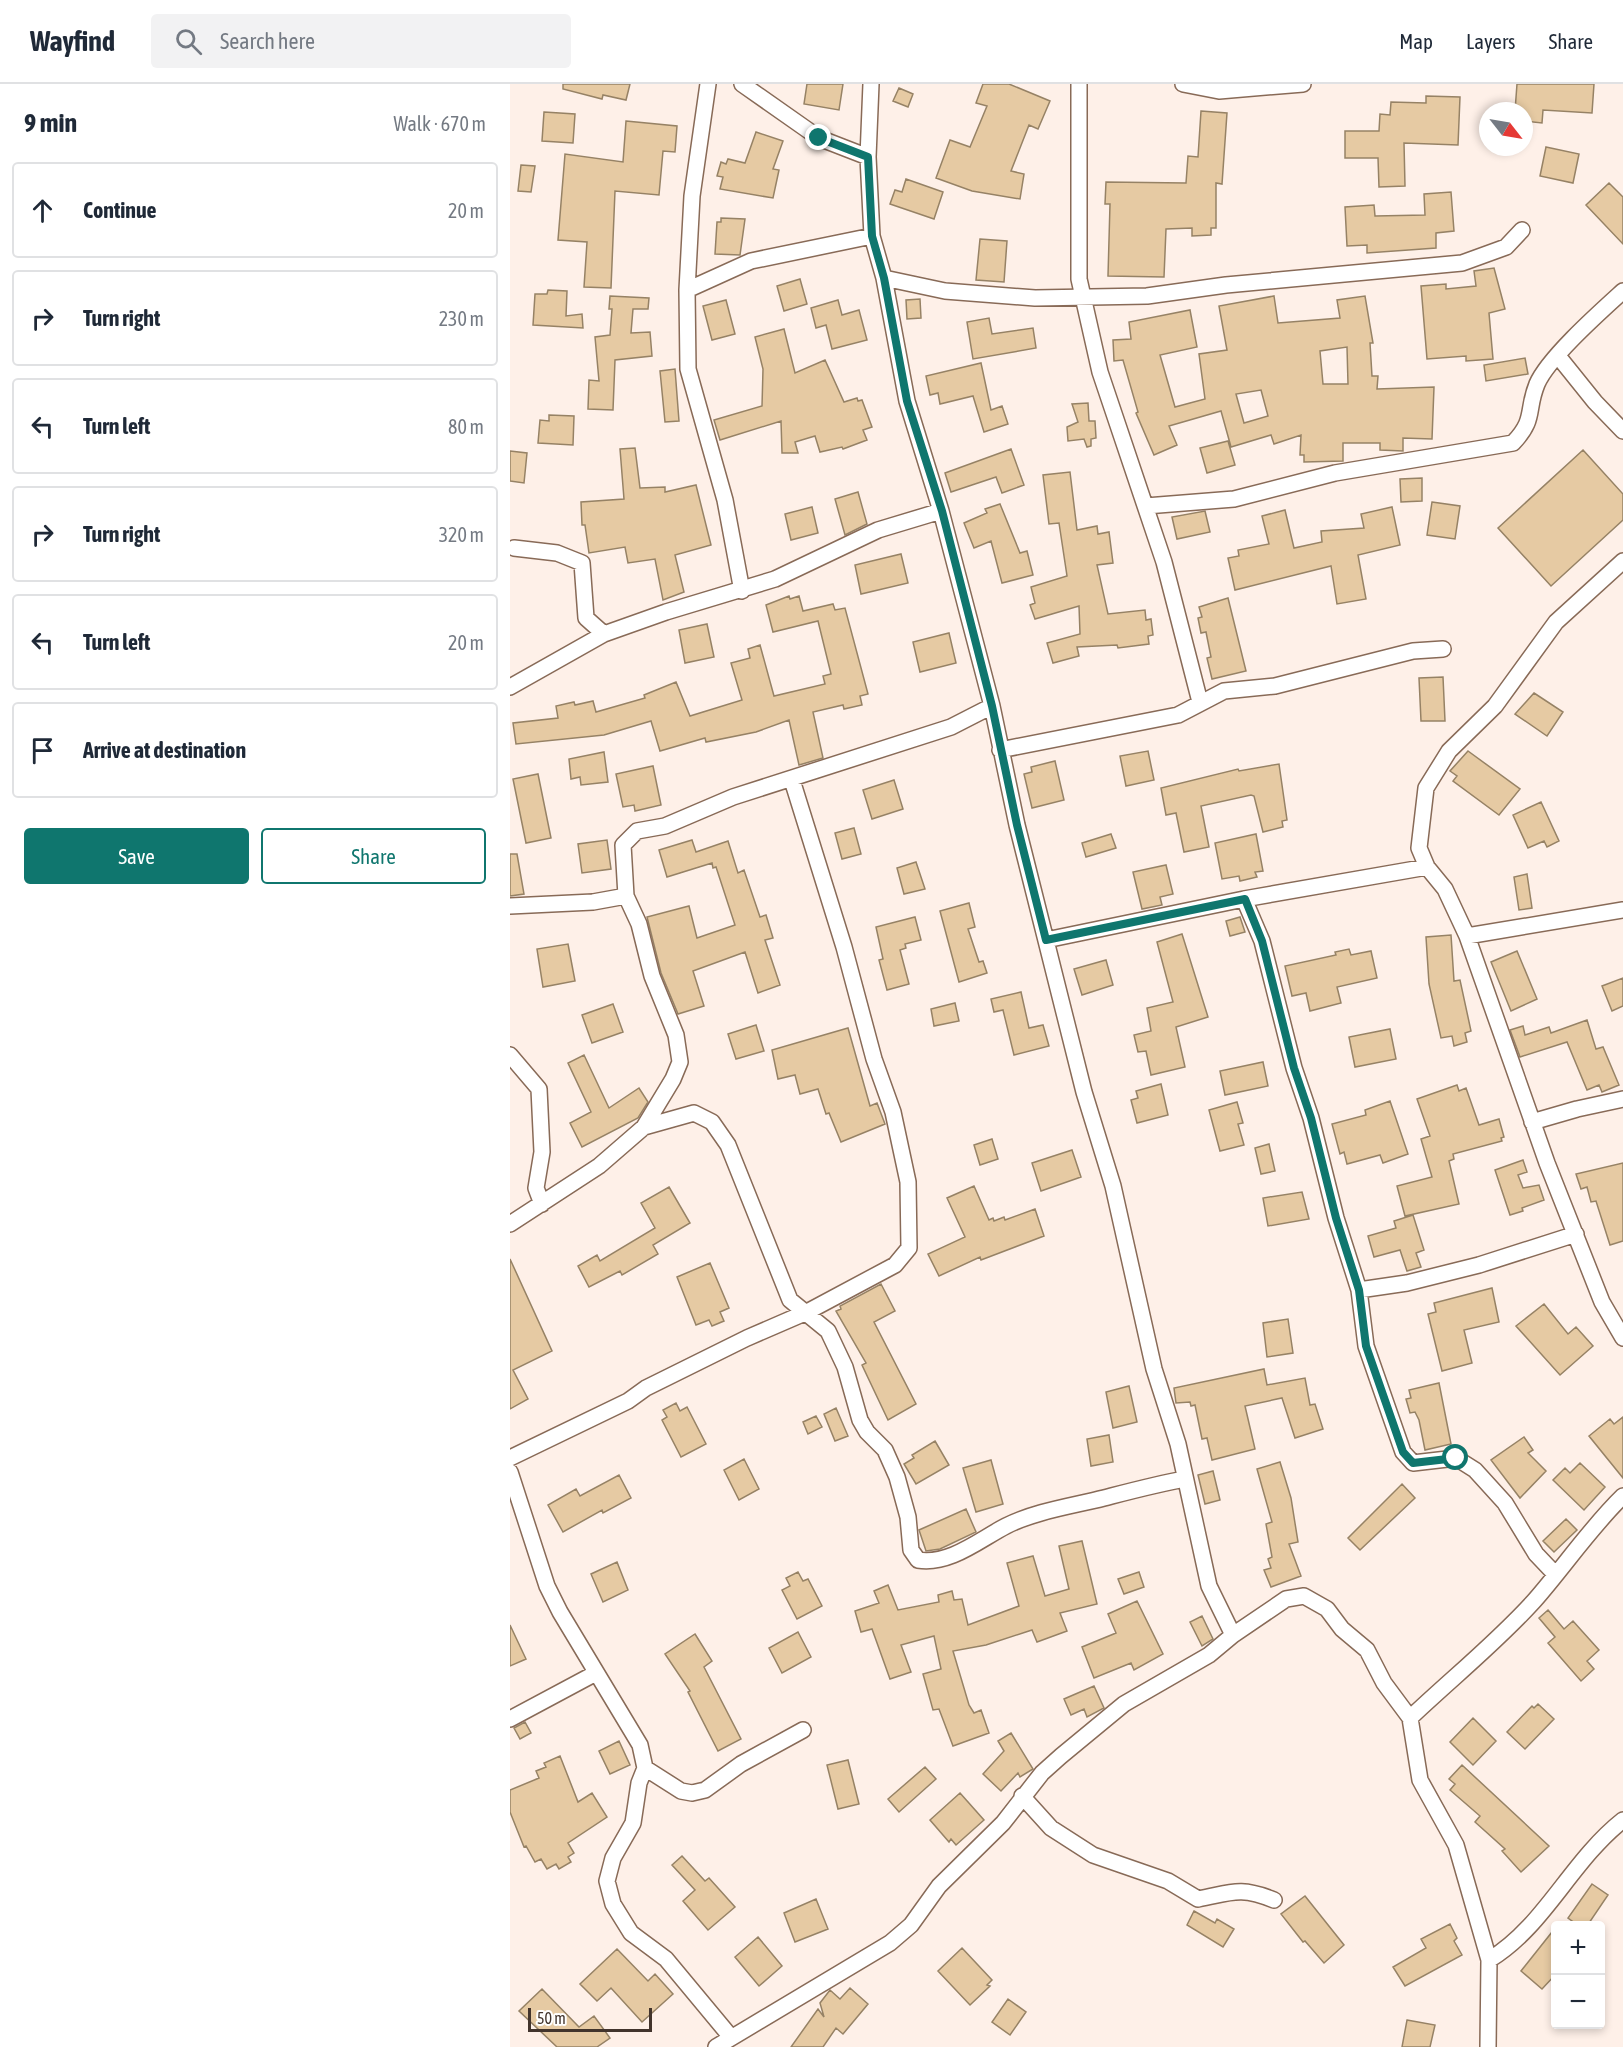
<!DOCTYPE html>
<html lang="en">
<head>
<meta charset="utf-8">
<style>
	body { margin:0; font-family:"Asap Condensed",sans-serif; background:#f2f2f3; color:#1f2937 }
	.controls { position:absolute; right:18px; bottom:18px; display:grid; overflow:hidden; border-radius:6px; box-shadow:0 3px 9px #0003 }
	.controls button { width:54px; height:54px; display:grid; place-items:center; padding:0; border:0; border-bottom:2px solid #e0e1e3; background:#fff; color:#1f2937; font:30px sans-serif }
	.compass { position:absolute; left:969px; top:18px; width:54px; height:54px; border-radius:50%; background:#fff; box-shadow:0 3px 9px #0003; rotate:121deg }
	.scale { position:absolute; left:18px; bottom:15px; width:124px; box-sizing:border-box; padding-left:6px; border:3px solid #42342c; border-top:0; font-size:16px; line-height:21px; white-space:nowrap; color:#42342c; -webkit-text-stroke:4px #fff; paint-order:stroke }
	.stop { position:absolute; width:18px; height:18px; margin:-14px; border:4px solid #0f766e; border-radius:50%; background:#fff }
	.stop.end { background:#0f766e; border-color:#fff; box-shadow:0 2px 6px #0008 }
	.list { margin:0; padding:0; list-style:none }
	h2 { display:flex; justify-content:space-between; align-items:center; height:78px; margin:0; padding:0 24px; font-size:26px }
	h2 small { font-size:20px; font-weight:400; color:#747a83 }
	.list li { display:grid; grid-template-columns:39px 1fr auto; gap:18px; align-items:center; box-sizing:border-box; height:96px; margin:0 12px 12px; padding:0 12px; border:2px solid #e0e1e3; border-radius:6px }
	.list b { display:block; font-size:22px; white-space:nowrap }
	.list em { font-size:20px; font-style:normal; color:#747a83 }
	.actions { display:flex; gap:12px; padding:18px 24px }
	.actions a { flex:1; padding:14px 0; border:2px solid #0f766e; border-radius:6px; text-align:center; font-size:21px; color:#0f766e }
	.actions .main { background:#0f766e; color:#fff }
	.icon { flex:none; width:33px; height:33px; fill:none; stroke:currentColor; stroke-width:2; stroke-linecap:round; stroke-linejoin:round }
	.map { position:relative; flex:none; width:1113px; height:1963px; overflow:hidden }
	header { display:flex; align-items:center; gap:36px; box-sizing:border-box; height:84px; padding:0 30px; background:#fff; border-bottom:2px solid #e0e1e3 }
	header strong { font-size:28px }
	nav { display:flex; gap:33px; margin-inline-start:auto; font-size:21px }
	.search { width:420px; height:54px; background:#f2f2f3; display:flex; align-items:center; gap:15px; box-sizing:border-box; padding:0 21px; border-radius:6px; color:#747a83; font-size:22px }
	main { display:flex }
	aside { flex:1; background:#fff }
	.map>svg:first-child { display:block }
	.building { fill:#e6caa3; stroke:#968265; stroke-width:1.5; fill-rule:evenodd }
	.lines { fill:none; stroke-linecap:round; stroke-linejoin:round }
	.minor-casing { stroke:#886a57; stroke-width:18 }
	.minor { stroke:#fff; stroke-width:15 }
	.route { stroke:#0f766e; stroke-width:8 }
</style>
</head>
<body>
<header>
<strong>Wayfind</strong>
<div class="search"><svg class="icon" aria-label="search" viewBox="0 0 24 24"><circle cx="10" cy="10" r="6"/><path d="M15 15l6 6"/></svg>Search here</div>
<nav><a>Map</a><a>Layers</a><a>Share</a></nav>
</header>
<main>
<aside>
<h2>9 min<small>Walk · 670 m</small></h2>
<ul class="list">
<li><svg class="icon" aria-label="ahead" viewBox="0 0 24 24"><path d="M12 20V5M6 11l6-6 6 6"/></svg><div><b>Continue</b></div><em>20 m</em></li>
<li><svg class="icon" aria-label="right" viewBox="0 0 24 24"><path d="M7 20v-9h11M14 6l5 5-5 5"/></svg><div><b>Turn right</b></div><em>230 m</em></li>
<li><svg class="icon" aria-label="left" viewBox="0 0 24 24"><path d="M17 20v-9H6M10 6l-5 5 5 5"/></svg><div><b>Turn left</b></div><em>80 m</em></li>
<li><svg class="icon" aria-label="right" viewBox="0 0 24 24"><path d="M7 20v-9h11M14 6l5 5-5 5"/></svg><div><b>Turn right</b></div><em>320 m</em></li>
<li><svg class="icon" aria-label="left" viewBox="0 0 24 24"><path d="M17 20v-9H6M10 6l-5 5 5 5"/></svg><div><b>Turn left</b></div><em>20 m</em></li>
<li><svg class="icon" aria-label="arrive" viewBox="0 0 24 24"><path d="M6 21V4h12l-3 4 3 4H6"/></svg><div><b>Arrive at destination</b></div></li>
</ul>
<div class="actions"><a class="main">Save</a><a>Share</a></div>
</aside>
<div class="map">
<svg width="1113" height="1963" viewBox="0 0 1113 1963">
	<rect width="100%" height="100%" fill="#fef0e8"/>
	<path class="building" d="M53,0H120L116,16L93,11L92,15L53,5Z
		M297,0H333L329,26L294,20Z
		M473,0H499L540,17L528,45L519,41L501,87L514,90L510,115L462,107L426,94L440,56L460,63L477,22L466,19Z
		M1007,0H1084L1082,29L1033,26L1032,39L1014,37V27H1005Z
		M389,4L403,10L398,23L383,17Z
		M916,12L950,13L948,61L894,59L895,102L869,103L868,74H835V47H869L870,30L880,31L881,18L916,19Z
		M691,27L717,29L712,100L706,99V144H701V151L682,152V144L656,145L654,193L598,192L600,120H595L596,98L676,99L678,72L688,73Z
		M34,28L65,30L63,59L32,57Z
		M116,37L167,42L165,68L153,67L149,111L105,107L101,204L74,203L77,158L48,156L55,70L113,78Z
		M246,48L273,57L263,85L269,86L263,114L210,105L213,93L207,92L211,78L216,80L218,75L235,79Z
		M1036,63L1069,70L1063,99L1030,92Z
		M11,81L25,82L21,108L8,107Z
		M396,95L433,108L424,135L380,120L385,106L392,108Z
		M1099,99L1113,113V160L1076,121Z
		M941,108L944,147L926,149V164L857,169V161L837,162L835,123L864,121L865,132L915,131L914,110Z
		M211,134L235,135L230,171L205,170L207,138H211Z
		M470,155L497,157L494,198L466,196Z
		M984,184L995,225L979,229L983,275L956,277V272L917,275L911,202L936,200V205L966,202L964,187Z
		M290,195L297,220L274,227L267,202Z
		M38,206L57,207L56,232L72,230L73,244L23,241L25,210H37Z
		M100,212L139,214L138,225H123L121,249L140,248L142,272L105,276L103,326L78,325L79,296L89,297L85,253L100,251L102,225H99Z
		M764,212L768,239L830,234L827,216L855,212L863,259H860L862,292H868L867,305L924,303L922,355L893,354V367L870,366V359H833V377L794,378V371H790L791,351L764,360L761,351L721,363L711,327L659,342L667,361L644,371L626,329L628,328L613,276L604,277L603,256L621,255L619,238L680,226L687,263L650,271L665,323L695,315L689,270L717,266L709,222ZM837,263L838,300H813L810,267ZM751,306L758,332L734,339L726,310Z
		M410,215L411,234L397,235L396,216Z
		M216,216L225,250L202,256L193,222Z
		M328,216L332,231L349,226L357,256L322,265L316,241L306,244L301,224Z
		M479,234L482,250L523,244L526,264L463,275L457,238Z
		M274,245L285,289L315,276L334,318L347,314L348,317L352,316L362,343L353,346L357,356L333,365L332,363L310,368L305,352L285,358L288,369H272L271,337L210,356L204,336L252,322L253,285L245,253Z
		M1015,274L1018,290L976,297L974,281Z
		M471,279L481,326L492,322L498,340L474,348L463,312L430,320L428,309L420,311L416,292Z
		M165,285L169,337L155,338L150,287Z
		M578,319L579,337H585L586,354L581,355V362L577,363L574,355L558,357L557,343L568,338L562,320Z
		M39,331L64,332L63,361L28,359L30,336L39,337Z
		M718,357L725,381L697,389L690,364Z
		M125,364L130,404L155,403V408L186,401L201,461L165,471L174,508L153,516L145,475L118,479L115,463L79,469L75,441H72L71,418L114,415L110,365Z
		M501,365L514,401L492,409L486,393L441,408L435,389Z
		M1073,366L1113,410V436L1041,502L988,444Z
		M0,367L17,369L14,399L0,397Z
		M560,388L567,446L587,442L588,450L599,448L603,479L587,481L598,530L635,526L636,536L641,535L643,551L638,552L639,560L608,564L607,561L567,563L569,572L543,579L537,559L570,550L569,522L525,535L520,521L525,519L521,503L557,492L549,439L539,440L533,391Z
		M912,394V417L891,418L890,395Z
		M348,408L357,440L335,451L325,415Z
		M922,418L950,422L945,455L917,451Z
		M490,420L510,469L517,467L523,491L492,499L481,457L464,464L454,439L477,429L475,425Z
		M302,423L308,449L281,456L275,430Z
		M882,423L890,461L848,471L856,515L827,520L821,482L725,506L718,474L729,472L728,466L759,460L752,432L775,426L784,464L812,458L811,447L854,444L851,430Z
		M695,427L700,448L667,455L662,433Z
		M391,470L398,499L351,510L345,481Z
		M279,512L280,515L289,512L293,527L323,520L325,526L335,524L358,610L350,612L352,621L334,625L333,621L303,628L313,674L289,681L279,636L246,648L196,658L195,654L150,667L141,637L94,651L6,660L3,639L48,634L46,622L64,618L65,621L83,617L86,628L135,614L134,611L166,598L180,632L232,616L221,579L240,574L238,565L250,561L264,612L315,600L313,592L321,590L308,537L263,548L256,521Z
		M718,514L736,587L702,595L697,574L701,573L696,548L691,549L688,534L692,533L689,523Z
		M197,540L204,573L175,579L169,546Z
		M439,549L446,579L410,588L403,558Z
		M933,593L935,637H911L909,594Z
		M1024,609L1053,628L1037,652L1005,630Z
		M638,667L644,696L616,702L610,672Z
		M958,667L1010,705L989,731L943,697L947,692L940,687Z
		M94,668L98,698L71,701L70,693L61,695L59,675Z
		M545,677L554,716L522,724L514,690L522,688L521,683Z
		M769,680L777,736L772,737L773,743L753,748L744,712L741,711L691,722L699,763L674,768L666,729L656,731L651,704L728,685L729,687Z
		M143,682L151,721L125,727L124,721L113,723L106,690Z
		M28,690L41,754L16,759L3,695Z
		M384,696L393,725L362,735L353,706Z
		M1031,718L1049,757L1037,763L1034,757L1018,764L1003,731Z
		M344,744L351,770L332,775L325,749Z
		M601,750L606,764L576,773L572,759Z
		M746,750L753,787L745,788L747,793L730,797L729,792L712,795L705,759Z
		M97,756L101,785L72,789L68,760Z
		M182,756L186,768L218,757L228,789L234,786L250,833L256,831L263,854L255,856L270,901L248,909L235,868L183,887L194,922L168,930L151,889L137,833L179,822L187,854L225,841L206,783L203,784L202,779L157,793L149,766Z
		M0,770H7L14,810L0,812Z
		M406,778L415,805L394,810L387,784Z
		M656,781L663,810L650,813L652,821L632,825L623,788Z
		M1017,790L1022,824L1009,826L1004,793Z
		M459,819L465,843L458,845L469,878L473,877L477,889L449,898L430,827Z
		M405,833L411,856L395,860L396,864L390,866L399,900L377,906L369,876L373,875L366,843Z
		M730,833L735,848L720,852L716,837Z
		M672,850L698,933L666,943L675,983L641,991L636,967L628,968L624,951L641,947L637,924L663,918L647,858Z
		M941,851L944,897L950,896L961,947L955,949L957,958L944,962L942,952L931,954L919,900L916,853Z
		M58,860L65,897L33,903L27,865Z
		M839,865L841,871L861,867L867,894L827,903L831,919L800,927L796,909L782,912L775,882L826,871L825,868Z
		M1007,867L1027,915L1001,927L981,878Z
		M596,876L603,901L572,911L564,885Z
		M1113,894V922L1102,927L1092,902Z
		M511,908L519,944L533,941L539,962L504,971L493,926L484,928L481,915Z
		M445,919L449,937L424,942L421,925Z
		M103,920L113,948L82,959L72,931Z
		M1077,936L1086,965L1093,963L1109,1001L1092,1008L1089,1001L1077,1006L1057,958L1010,973L1000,946L1013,942L1015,951L1039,943L1041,949Z
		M246,941L254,967L226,975L218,950Z
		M338,944L360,1022L367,1019L375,1040L331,1058L319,1029L316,1030L308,1005L290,1010L285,991L268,995L262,966Z
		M880,945L886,975L845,983L839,953Z
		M74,971L99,1024L129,1004L138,1018L128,1034L72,1063L60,1039L81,1028L58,979Z
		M753,978L758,1002L715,1011L710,987Z
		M651,1000L658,1031L627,1039L621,1016L628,1014L626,1007Z
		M947,1001L949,1007L956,1004L969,1041L989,1035L994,1053L991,1054L992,1057L943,1070L944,1075L939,1077L949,1120L895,1132L887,1102L922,1093L911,1055L920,1052L907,1015Z
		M880,1017L898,1070L873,1079L870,1071L837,1080L834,1068L830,1070L822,1040L856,1031L855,1026Z
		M727,1018L733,1039L728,1040L734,1061L710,1067L699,1026Z
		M482,1055L488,1075L470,1081L464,1061Z
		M759,1060L765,1087L751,1090L745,1064Z
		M562,1066L571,1093L531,1107L522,1079Z
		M1013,1076L1017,1088L1008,1091L1013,1104L1029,1101L1034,1116L1012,1124L1013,1127L1000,1131L985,1086Z
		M1113,1079V1157L1100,1161L1086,1117L1081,1118L1077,1103L1071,1105L1066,1090Z
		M464,1102L479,1136L483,1134L484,1137L494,1133L495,1136L525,1125L534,1152L471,1176L470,1173L429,1192L418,1170L455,1153L437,1114Z
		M159,1103L180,1139L143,1161L148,1170L112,1191L110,1187L79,1203L68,1182L87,1171L90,1177L145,1144L131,1119Z
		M792,1108L799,1135L758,1142L753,1114Z
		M903,1131L914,1166L906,1169L911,1183L897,1187L890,1166L864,1173L858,1152L886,1144L884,1137Z
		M0,1175L42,1267L3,1286L18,1315L0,1325Z
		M200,1179L219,1224L210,1228L214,1237L202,1242L199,1236L186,1241L167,1193Z
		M371,1200L385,1227L364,1238L406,1320L378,1336L352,1281L356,1279L326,1227L331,1225L330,1222Z
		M982,1204L989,1238L954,1246L962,1279L932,1287L918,1230L926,1228L924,1219Z
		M1034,1220L1058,1250L1066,1243L1083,1262L1050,1291L1006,1242Z
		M778,1235L783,1269L757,1273L753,1239Z
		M754,1285L757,1301L795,1294L800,1321L805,1320L813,1345L785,1354L772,1314L735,1322L745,1365L702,1376L697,1354L692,1355L685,1321L681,1322L680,1318L666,1319L664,1304Z
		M929,1299L941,1360L915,1366L909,1336L905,1328L900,1329L896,1315L901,1314L899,1306Z
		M619,1302L627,1338L603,1344L596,1308Z
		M166,1319L170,1327L177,1323L196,1360L171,1373L152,1336L157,1333L153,1326Z
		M326,1324L338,1352L325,1357L314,1330Z
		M306,1332L312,1343L298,1350L293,1338Z
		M1113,1333V1394L1079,1352L1100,1335L1104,1340Z
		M599,1351L603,1378L581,1382L577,1355Z
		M1014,1353L1023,1366L1018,1369L1036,1387L1010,1414L981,1376Z
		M425,1357L439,1381L406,1400L394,1380L404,1374L402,1371Z
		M234,1375L249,1405L229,1416L214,1386Z
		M481,1376L493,1420L466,1428L453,1384Z
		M770,1378L781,1414L788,1458L779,1460L791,1492L761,1503L754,1486L761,1484L758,1475L762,1473L756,1440L762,1438L747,1385Z
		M1070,1379L1095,1403L1074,1426L1043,1396L1055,1384L1060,1389Z
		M703,1387L710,1416L695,1420L688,1391Z
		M109,1391L121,1414L93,1429L92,1426L53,1448L38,1421L66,1405L70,1412Z
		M892,1400L905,1414L850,1466L838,1454Z
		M456,1425L466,1448L430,1465L416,1467L409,1446Z
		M1056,1435L1067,1446L1044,1468L1033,1457Z
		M572,1457L587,1520L550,1529L557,1547L527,1558L522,1546L476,1561L443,1567L459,1621L464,1629L471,1626L479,1649L443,1662L429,1625L423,1626L413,1590L431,1585L424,1552L391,1561L401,1588L380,1595L362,1545L351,1548L345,1527L369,1519L364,1507L378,1501L388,1526L429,1518L428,1511L442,1507L444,1516L452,1515L458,1541L509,1522L497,1479L523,1472L535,1512L559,1505L549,1462Z
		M107,1478L118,1506L93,1518L81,1490Z
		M288,1488L293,1497L298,1495L312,1522L287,1535L272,1506L280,1502L276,1494Z
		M629,1488L634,1503L614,1510L608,1495Z
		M627,1517L653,1570L624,1586L621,1579L584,1594L572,1563L606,1549L598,1530Z
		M1038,1526L1054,1545L1063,1537L1089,1566L1077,1577L1084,1585L1071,1597L1038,1559L1045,1553L1029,1534Z
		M692,1532L703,1555L692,1562L680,1538Z
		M0,1541L16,1575L0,1582Z
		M288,1548L301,1573L272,1589L259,1564Z
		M185,1550L202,1577L194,1583L231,1655L208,1667L178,1608L180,1607L155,1570Z
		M584,1602L594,1624L577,1633L574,1625L561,1631L554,1615Z
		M1028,1620L1044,1635L1015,1665L997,1648L1022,1622L1024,1624Z
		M963,1634L986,1657L963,1681L940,1658Z
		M15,1638L21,1649L10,1655L4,1644Z
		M501,1649L523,1685L510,1693L508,1689L491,1707L473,1690L494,1667L488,1657Z
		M109,1657L120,1681L100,1690L89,1667Z
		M50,1672L68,1718L82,1709L97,1733L58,1759L64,1769L58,1773L61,1778L49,1785L46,1780L37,1785L31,1775L25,1778L16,1762L14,1763L0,1728V1706L29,1694L26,1687L36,1683L34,1679Z
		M338,1676L349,1720L328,1725L317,1681Z
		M952,1681L1039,1762L1011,1788L992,1767L995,1765L965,1738L970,1732L940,1706L945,1700L939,1695Z
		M415,1683L426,1695L389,1728L378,1715Z
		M450,1709L474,1736L446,1761L441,1755L439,1758L420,1736Z
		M172,1772L195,1797L199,1794L225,1823L198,1846L173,1817L185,1806L162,1781Z
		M1082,1800L1098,1811L1077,1842H1069L1058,1834Z
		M795,1812L834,1861L814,1879L795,1857L793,1858L771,1830Z
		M306,1815L318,1845L285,1858L274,1829Z
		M684,1827L705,1839L707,1835L724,1845L713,1863L677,1841Z
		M940,1840L947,1854L944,1857L952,1871L895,1902L883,1883L916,1864L911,1855Z
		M1046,1843V1890L1032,1905L1011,1887Z
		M248,1853L272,1882L249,1902L225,1873Z
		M452,1864L482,1896L477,1901L480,1902L460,1921L428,1887Z
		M107,1865L138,1897L145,1890L163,1910L132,1938L101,1904L87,1917L70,1900Z
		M340,1904L358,1920L333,1950L326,1944L313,1963H281L308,1925L314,1933L310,1919L320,1906L330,1915Z
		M32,1905L69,1943L84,1932L100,1954L87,1963H47L9,1927Z
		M498,1915L516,1928L500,1951L482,1938Z
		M897,1936L925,1941L920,1963H892Z"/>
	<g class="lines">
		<g class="minor-casing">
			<path id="minor" d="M198,0L182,112L177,206L178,285L215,416L232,507
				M232,0L309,54L358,73
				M361,0L358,73L362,152L374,194L397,317L431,427L482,622L507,741L574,1008L603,1102L644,1285L668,1360L699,1502L723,1551
				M569,0V195L590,288L654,478L690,618
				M673,0L709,7L793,0
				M374,194L435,207L525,214L637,212L716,201L952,179L996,163L1012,146
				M177,206L241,177L362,152
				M1048,272L1085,318L1113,347
				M636,422L724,415L825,389L1003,359C1026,335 1016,327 1027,300C1038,274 1091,227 1113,207
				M4,464L47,469L72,479L76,534L94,550
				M1113,477L1046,538L985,622L939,667L916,704L909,764L917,783L935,805L957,852L1037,1079L1092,1218L1113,1254
				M0,603L94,550L156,528L265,495L368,446L431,427
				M490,666L668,631L714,607L765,602L903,567L933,565
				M734,815L752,857L784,984L801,1034L826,1134L849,1206L856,1262L893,1368L903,1379L946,1374L965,1386L995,1419L1026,1470L1045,1490
				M0,822L83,818L116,812
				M957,852L1113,826
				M536,856L734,815L917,783
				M0,971L29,1005L32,1068L26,1104L32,1120
				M1022,1038L1067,1025L1113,1015
				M134,1043L184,1029L202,1038L218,1061L280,1216L318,1247L335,1283L350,1336L357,1348L375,1366L387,1393L398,1433L401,1466L408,1476C440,1481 469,1456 496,1442C526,1427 562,1422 594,1414C621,1407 647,1400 675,1395
				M0,1140L89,1082L134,1043L163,995L170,978L166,951L142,892L129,840L116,812L113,761L127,747L155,742L223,713L441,643L482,622
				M849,1206L897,1199L969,1181L1066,1150
				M0,1374L118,1317L136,1304L237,1254L297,1228L385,1181L399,1164L398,1098L383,1028L364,975L334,863L282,696
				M0,1388L37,1502L50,1528L130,1661L135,1684L129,1699L123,1739L103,1774L97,1797L103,1820L121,1849L156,1875L220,1952
				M900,1634C941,1595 986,1559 1024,1517C1054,1483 1080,1444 1113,1412
				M0,1635L86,1589
				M135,1684L171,1707L182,1709L195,1706L231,1680L293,1646
				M512,1712L541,1744L583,1771L658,1797L688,1815C721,1809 729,1802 764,1816
				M979,1876C1035,1842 1060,1778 1113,1736
				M206,1963L380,1859L401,1841L429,1802L493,1739L532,1689L551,1672L614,1620L699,1571L723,1551L776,1515L794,1512L817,1525L832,1545L857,1566L874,1599L900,1634L910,1696L946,1761L979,1876L978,1963"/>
		</g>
		<use href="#minor" class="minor"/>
	</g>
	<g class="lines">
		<path class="route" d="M309,54L358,73L362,152L374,194L397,317L432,427L482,622L507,741L536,856L735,815L752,857L784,984L801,1034L826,1134L849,1206L856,1262L893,1368L903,1379L946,1374"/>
	</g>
</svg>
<div class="controls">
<button>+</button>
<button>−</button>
</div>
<svg class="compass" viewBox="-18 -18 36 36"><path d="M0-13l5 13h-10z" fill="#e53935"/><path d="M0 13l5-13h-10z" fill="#747a83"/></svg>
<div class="scale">50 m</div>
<div class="stop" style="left:946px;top:1374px"></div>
<div class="stop end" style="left:309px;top:54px"></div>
</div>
</main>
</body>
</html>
